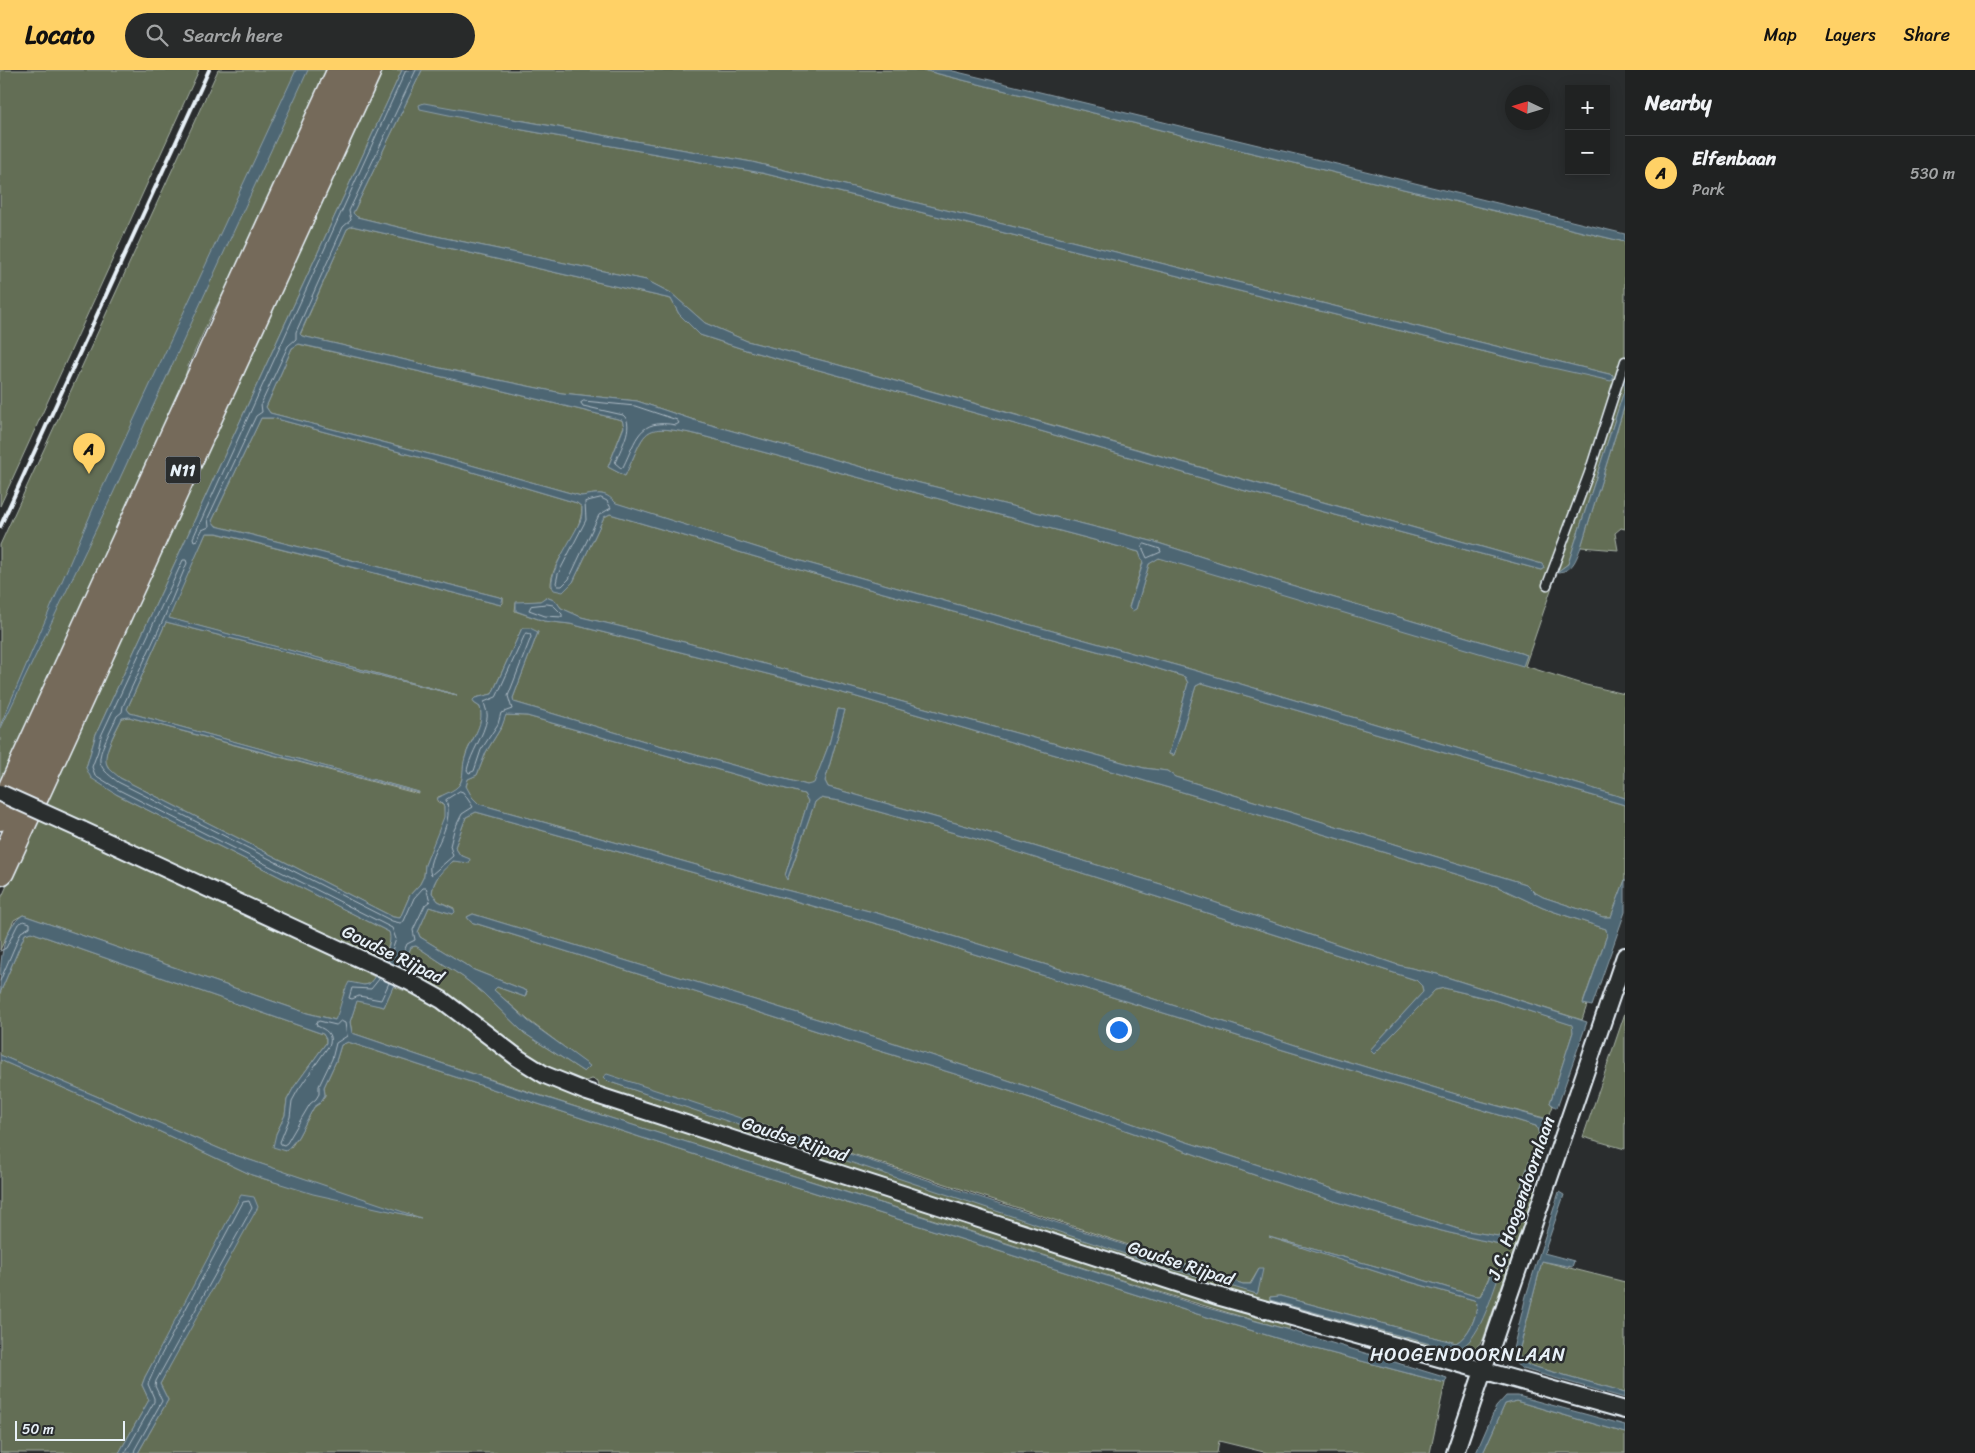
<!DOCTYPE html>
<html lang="en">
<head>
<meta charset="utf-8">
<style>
	body { margin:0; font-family:Sriracha,sans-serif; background:#282a2a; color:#f1f3f6 }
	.controls { position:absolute; right:15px; top:15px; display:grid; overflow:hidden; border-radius:0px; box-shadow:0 2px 12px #0003 }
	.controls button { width:45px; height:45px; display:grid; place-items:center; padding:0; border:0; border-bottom:1px solid #3d3f40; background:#202222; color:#f1f3f6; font:25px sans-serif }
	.compass { position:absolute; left:1505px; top:15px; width:45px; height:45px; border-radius:50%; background:#202222; box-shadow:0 2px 12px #0003; rotate:274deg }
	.scale { position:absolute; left:15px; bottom:12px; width:110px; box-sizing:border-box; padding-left:5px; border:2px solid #e8f1f8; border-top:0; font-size:14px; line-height:18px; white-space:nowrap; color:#e8f1f8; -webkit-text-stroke:4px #2a2d2e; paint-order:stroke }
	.you { position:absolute; left:1118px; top:959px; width:18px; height:18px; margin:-12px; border:4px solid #fff; border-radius:50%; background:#1a73e8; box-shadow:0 0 0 8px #1a73e833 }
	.badge { display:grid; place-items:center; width:32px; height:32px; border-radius:50%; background:#ffd166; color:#111; font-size:16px; font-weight:700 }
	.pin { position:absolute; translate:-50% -41px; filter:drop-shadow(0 1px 2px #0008) }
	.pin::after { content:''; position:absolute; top:26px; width:18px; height:15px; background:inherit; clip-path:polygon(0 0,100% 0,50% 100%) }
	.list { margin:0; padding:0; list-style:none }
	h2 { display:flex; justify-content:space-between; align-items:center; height:65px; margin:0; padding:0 20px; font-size:21px }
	h2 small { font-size:16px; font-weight:400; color:#a2a4a5 }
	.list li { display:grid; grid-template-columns:32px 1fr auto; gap:15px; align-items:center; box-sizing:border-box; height:75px; padding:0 20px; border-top:1px solid #3d3f40 }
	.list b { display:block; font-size:19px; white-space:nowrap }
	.list p { margin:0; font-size:16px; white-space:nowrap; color:#a2a4a5 }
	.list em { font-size:16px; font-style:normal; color:#a2a4a5 }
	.icon { flex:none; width:28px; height:28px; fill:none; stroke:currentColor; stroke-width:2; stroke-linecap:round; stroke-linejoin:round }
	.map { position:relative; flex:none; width:1625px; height:1383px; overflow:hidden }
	header { display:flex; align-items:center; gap:30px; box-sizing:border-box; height:70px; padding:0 25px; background:#ffd166; color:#111 }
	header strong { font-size:24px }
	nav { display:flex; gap:28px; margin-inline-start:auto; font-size:18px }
	.search { width:350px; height:45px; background:#282a2a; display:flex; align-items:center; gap:12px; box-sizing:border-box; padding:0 18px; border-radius:28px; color:#a2a4a5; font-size:19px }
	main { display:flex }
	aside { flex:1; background:#202222 }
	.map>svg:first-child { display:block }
	.green { fill:#636e54; stroke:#a6b0a6; fill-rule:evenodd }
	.water { fill:#4e6673; stroke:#8c9ea8 }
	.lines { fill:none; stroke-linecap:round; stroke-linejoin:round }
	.shore { stroke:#aab9c3; stroke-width:1 }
	.service-casing { stroke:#e8f1f8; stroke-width:11 }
	.minor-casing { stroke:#e8f1f8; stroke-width:20 }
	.trunk-casing { stroke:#e8f1f8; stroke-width:31 }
	.service { stroke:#2a2d2e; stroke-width:8 }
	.minor { stroke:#2a2d2e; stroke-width:16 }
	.trunk { stroke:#746a5a; stroke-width:28 }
	.rail { stroke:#e8f1f8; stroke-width:4 }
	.minor-bridge-casing { stroke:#e8f1f8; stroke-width:20; stroke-linecap:butt }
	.minor-bridge { stroke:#2a2d2e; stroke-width:16 }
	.labels { text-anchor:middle; stroke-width:5; stroke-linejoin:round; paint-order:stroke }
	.shield { fill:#2a2d2e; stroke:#afb6bb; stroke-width:1 }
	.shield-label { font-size:16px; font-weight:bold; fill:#e8f1f8 }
	.street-label { font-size:18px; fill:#e8f1f8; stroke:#2a2d2e }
	.neighbourhood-label { font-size:19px; letter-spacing:1px; fill:#e8f1f8; stroke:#2a2d2e }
</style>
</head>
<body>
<header>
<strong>Locato</strong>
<div class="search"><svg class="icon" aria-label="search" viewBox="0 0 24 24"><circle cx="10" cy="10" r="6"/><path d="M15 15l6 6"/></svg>Search here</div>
<nav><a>Map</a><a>Layers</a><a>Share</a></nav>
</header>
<main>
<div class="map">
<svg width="1625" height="1383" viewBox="0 0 1625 1383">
	<rect width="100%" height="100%" fill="#2a2d2e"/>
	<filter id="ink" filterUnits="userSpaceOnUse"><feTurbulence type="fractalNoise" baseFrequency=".02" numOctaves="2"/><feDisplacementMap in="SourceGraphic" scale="10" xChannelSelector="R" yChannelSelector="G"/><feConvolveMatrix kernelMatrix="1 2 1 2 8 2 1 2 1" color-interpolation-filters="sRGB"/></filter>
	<g filter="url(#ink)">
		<path class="green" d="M0,0H199L0,436Z
			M218,0H330L226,218L210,248L188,296L178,334L0,721V475Z
			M379,0H402L96,664L86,698L116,724L389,862L391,868L384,889L286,847L44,735Z
			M422,0H923L1244,81L1625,172V307L1623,311L1625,318L1568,494L1557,502L1525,596L1586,615L1625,624V728L1197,601L797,490L615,433C604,420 597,424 581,426L460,392L270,343L266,337L292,278L298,274L491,318L622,350L624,356L608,397L625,406C647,359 640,353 695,364L1139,482L1143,492L1129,537L1136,539L1149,494L1158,488L1527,585L1281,512L1155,472L908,410L697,351L637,331L562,323L440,298L302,266L300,265L347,159L352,156L671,229L679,244L700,265L746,280L1044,362L1242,420L1541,500L1544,498L1542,494L1045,353L828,292L747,271L705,253L671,223L646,210L431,165L357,147L353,143ZM508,48L752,92L1613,305L1526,292L762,103L506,57Z
			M1625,334V459L1621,458L1615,463L1618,480L1581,477Z
			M261,348H273L459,398L577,433L582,437C582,466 550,490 551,517L573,512L604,447L610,444L810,503L1119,587L1185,607L1188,613L1169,684L1171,685H1174L1196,616L1202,613L1625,735V810L1611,847H1603L1543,827L1534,822L1526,814L1175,707L1167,701L1144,698L684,572L581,547L561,538L556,531L546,527L541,531L516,533L515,541L544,551L570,554L850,625L1169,718L1496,816L1543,838L1606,859L1607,865L1583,933L1587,935L1582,950L1437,904L1398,895L1164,815L977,759L828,717L825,711L845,640L838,639L829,674L814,714L807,715L651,673L514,632L513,628L538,562L522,558L492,624L475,628L474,633L480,637C486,656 469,670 465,688C463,697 464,708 459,715C454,722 446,724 438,727L437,731L444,736L445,747L425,795L424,806L420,814L410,825L400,848L393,847L120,708C115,704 109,700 106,693C102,684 118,658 122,648L129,647L419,724L418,722L130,643L127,639L166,552L457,625L168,548L206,463H216L501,535L503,533V528L216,456L212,451Z
			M505,645L527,646L804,724L808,731L785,806L788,808L815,732L820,728L840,731L976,769L1416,910L1422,916L1423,922L1370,980L1374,984L1435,920L1444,918L1494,930L1573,955V962L1550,1033L1553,1036L1548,1049L1469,1028L1326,985L1083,906L877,843L782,819L479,734L472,727L466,717L468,709L477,705L486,682L502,656Z
			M476,742L881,855L1260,973L1536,1056L1539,1063L1504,1167L1461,1160L1165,1065L1035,1019L873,966L473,844L467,847L471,852C603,892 735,935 867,977C925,995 983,1012 1040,1031C1195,1082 1348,1145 1510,1176L1529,1116L1536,1117L1483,1270L1472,1282L1459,1285L1272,1236L600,1020L598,1011L592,1009L581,1013L549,1000L459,931L403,898L411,877L416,876L463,907L483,923L524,963L584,1002L589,996L528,950L494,920L497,917L525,927L527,921L474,900L420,867L418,862L429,837L453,844L454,838L438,831L432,823C433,812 442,797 452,792C457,789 465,790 469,789L460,785L455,777L466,747ZM607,1011C821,1070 1032,1142 1243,1214H1250L1259,1199L1257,1224ZM1283,1171L1397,1202L1475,1226H1480L1491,1203L1466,1274L1445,1278L1270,1230V1227L1280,1226L1456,1273C1469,1266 1477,1247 1477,1233L1474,1230L1396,1208Z
			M37,749L279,860L375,907L369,914L345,919L342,936L336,950L307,943L211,910L23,845L14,850L0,880V831Z
			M31,862L323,964L326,969V973L294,1017L287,1030L285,1045L276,1064L291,1077L298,1067L314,1037L320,1033L325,1025L324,1017L336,991L341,975L348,972L658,1073L1197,1244L1293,1273L1445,1313L1430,1383H1268L1219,1371L1217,1383H138L168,1330L160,1314L214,1213L199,1207L145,1307L142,1315L149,1330L119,1383H0V990L116,1041L252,1105L271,1111L415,1147L232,1084L0,985V923L25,864Z
			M393,916L405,921L408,918L440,938L524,1001L565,1021L1290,1253L1289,1260C1157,1224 1028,1179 897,1138C715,1081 533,1025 352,963L350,952L357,930L384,937Z
			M1625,943V1079L1583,1067Z
			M1542,1191L1625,1212V1322L1528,1295L1518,1285Z
			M1516,1331L1625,1363V1383H1483L1505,1334Z"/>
		<path class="water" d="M296,0H308L109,432L0,660V656L98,427Z
			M402,0H422L353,143L357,147L431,165L646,210L671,223L705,253L747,271L828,292L1542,494L1544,498L1541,500L1242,420L1044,362L746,280L700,265L679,244L671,229L352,156L347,159L300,264L302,266L440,298L562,323L637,331L697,351L908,410L1155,472L1281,512L1527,585L1523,596L1159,488L1149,494L1136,539L1132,541L1129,538L1143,493L1139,482L695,364C640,353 647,359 625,406L608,397L624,357L622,350L491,318L299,274L292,278L266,337L270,343L460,392L581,426C597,424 604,420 616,433L797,490L1197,601L1625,728V735L1202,613L1196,616L1174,685L1169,684L1188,613L1185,607L1119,587L810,503L610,444L604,447L573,512L563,522L554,520C543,508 576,464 581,449C582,446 582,441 582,437L577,433L459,398L273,348H261L212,451L216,456L503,528L501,535L217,463H206L169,548L457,625L166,552L127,639L130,643L419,722V723L129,647L122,648C117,659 100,686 108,697C111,701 116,704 120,708L393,847L400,848L410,825L420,814L424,806L425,795L444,747V736L437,729C444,723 454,722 460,714C464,707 462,696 465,688C470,670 485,656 480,637L474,633L473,630L475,628L492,624L522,558H530L538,562L513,628L514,632L651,673L807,715L814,713L829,674L838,639L845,640L825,711L828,717L977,759L1164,815L1398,895L1437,904L1587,952L1557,1038L1550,1033L1573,962L1572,955L1494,930L1444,918L1435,920L1374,984L1370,980L1423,922L1422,916L1416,910L976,769L840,731L820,728L815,732L787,810L785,806L808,731L804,724L527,646L506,645L502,656L486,682L477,705L468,709L466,716L472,727L479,734L782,819L877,843L1083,906L1326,985L1469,1028L1553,1051L1510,1176C1348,1145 1195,1082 1040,1031C983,1012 925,995 867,977C735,935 603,892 471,852L467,847L473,844L873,966L1035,1019L1165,1065L1461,1160L1504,1167L1539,1063L1536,1056L1260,973L881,855L476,742L466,747L455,777L460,785L470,789L469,793L453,791C443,800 433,809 432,823L438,831L454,839L455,842L453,844L429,837L418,862L420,867L474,900L527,921L525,927L497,917L494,920L528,951L590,996L584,1002L524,963L483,923L463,907L416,876L411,877L384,937L357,931L350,952L352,963L509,1016L899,1139L1200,1236L1289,1260L1447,1308L1445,1313L1293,1273L1197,1244L658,1073L348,972L341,975L336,991L324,1017L325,1025L320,1033L314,1037L298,1067L286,1081L273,1077L276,1064L285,1045L287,1030L294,1017L326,973V969L323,964L31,862L25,864L0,923C0,898 0,859 23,845L211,910L307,943L335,950C341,938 342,924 349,912L364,915L369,914C378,904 394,875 389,862L116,724L91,708L86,698L96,664Z
			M923,0H949L1625,164V172L1244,81Z
			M424,33L752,92L1613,305V309L1611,311L1526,292L762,103L506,57L420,39L419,35Z
			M1625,307V334L1581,477C1576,489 1573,502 1557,502L1568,494L1625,318L1623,311Z
			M546,527L556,531L561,538L581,547L684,572L1144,698L1167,701L1175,707L1526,814L1534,822L1543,827L1603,847H1611L1625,810V842L1592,936L1583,934L1607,865L1606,859L1543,838L1496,816L1169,718L850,625L570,554L544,551L516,541V532L540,531Z
			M0,985L232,1084L421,1148L313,1124L252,1105L116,1041L0,990Z
			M607,1004L1243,1214H1251L1259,1199H1263L1258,1222L1257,1224L1158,1195L607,1011L603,1007Z
			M1559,1122L1564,1125L1544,1183L1574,1191L1572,1197L1542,1191L1518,1285L1528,1295L1625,1322V1328L1523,1299L1516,1294L1512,1283L1526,1226Z
			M241,1125L254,1127L258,1137L160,1314L168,1330L138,1383H119L149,1330L142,1315L145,1307Z
			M1269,1167L1397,1202L1475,1226H1480L1483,1222L1491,1203L1499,1206C1492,1224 1478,1275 1457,1279C1454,1279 1449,1278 1445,1278L1270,1230V1227L1280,1226L1456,1273C1469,1266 1477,1247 1477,1233L1474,1230L1396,1208Z
			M1506,1326H1518L1625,1355V1363L1516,1331L1505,1334L1483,1383H1476L1496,1337Z"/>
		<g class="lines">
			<path class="shore" d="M406,0L193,468L194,471L197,470L202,460L209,457L208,448L256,346L262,342L261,334L288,276L296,269V262L343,157L351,150L349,141L416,0
				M584,331L635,336L677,350L679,353L676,355C638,348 637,369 623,397L621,398L615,393C619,381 636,355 623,345L583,336L581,333Z
				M601,428L607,431L611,438L599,445L569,509L562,516H558L556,513L558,504L586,450L585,432Z
				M1145,474L1160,479L1161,482L1147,488L1142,477Z
				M547,534L553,535L562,544V547L545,546L529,540L531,536Z
				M526,563L530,564L531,567L508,626L512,639L501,643L498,654L481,680L474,701L469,703L467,700C471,682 484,666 487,648C488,643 485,637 484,632L496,627Z
				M460,721L463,722L473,737L462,744L454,760L450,776L453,786L431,805C423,788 457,757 446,730Z
				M0,881L6,878L18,854L24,851L30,853V857L21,862L0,911
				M388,892L396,869L392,858L119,720L95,705L92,697L98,681L101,666L183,490H186L187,493L164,548L123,636L122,642L117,646C112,658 98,682 100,692C102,701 112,707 118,712L392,851L400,853L404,851L414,828L423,818H426L430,831L425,835L413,860L415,870L407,874L398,896
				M380,908L371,919L352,918L349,928L352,929L359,926L381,930L389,913
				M341,951L345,953L347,966L336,973L332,989L319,1016V1024L316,1029L310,1034L287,1073L284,1075L281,1074L280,1072L290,1047L292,1031L298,1020L330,974C332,963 326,960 317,956L316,953L319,951L336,955Z
				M125,1383L154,1332V1328L148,1314L159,1289L243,1132L249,1131L252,1138L156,1311L155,1316L162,1331L135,1379L134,1383"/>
			<g class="service-casing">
				<path id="service" d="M1547,515L1589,403L1625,291"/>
			</g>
			<g class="minor-casing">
				<path id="minor" d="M82,760L410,912L442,930L518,988L545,1005L587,1022L1217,1226L1625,1340
					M1455,1383L1625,886"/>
			</g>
			<g class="trunk-casing">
				<path id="trunk" d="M0,746L342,0
					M0,801L367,0"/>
			</g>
			<use href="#service" class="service"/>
			<use href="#minor" class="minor"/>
			<use href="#trunk" class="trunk"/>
			<path class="rail" d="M0,457L209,0"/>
			<g class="minor-bridge-casing">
				<path id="minor-bridge" d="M0,723L82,760"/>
			</g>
			<use href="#minor-bridge" class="minor-bridge"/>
		</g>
	</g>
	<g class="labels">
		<rect class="shield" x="165.5" y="386.5" width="35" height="27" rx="4"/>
		<g class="shield-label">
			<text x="183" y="406">N11</text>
		</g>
		<g class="street-label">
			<text transform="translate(393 884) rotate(26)" y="6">Goudse Rijpad</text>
			<text transform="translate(795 1069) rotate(18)" y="6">Goudse Rijpad</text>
			<text transform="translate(1521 1128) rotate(-71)" y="6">J.C. Hoogendoornlaan</text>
			<text transform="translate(1181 1193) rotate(18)" y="6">Goudse Rijpad</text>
		</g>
		<g class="neighbourhood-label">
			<text x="1468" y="1291">HOOGENDOORNLAAN</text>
		</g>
	</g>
</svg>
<div class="controls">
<button>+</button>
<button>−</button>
</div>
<svg class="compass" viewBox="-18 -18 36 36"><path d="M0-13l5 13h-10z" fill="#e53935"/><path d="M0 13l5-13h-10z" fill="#a2a4a5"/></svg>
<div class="scale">50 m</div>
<div class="you"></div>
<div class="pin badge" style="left:89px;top:404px">A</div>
</div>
<aside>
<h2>Nearby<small></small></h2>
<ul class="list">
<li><span class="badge">A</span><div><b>Elfenbaan</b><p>Park</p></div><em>530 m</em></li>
</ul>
</aside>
</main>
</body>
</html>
